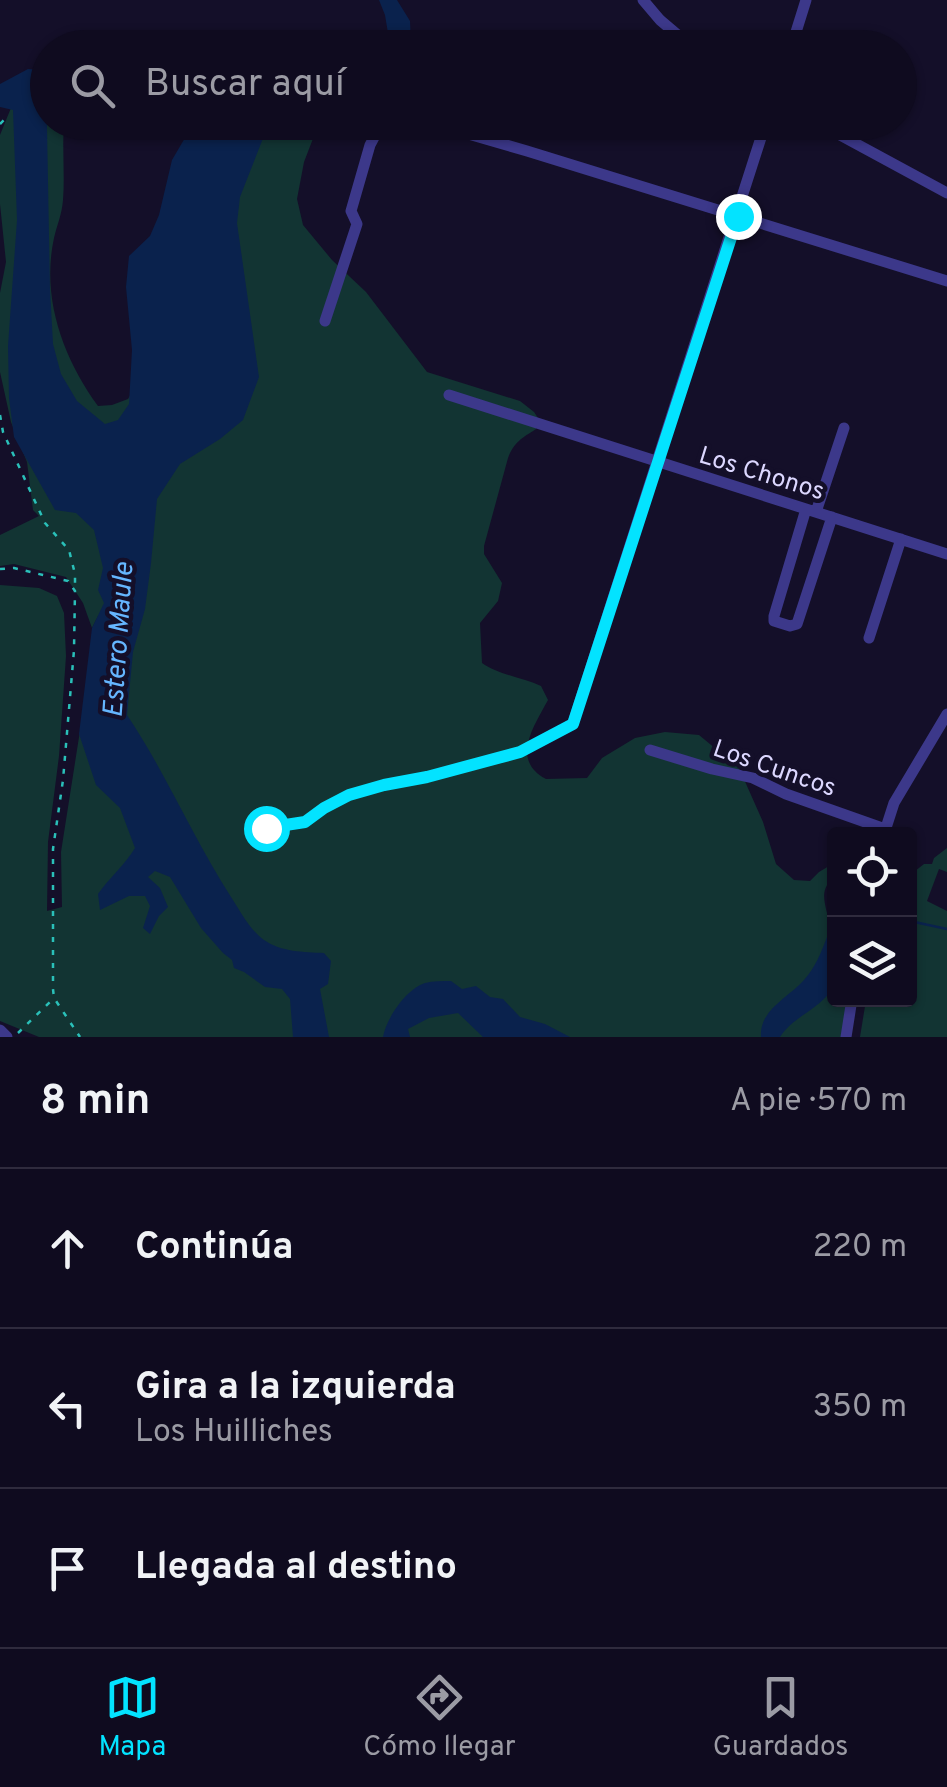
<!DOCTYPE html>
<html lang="es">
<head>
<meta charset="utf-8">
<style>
	body { margin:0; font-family:Overpass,sans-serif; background:#1d192c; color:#f1f3f6 }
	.controls { position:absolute; right:30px; bottom:30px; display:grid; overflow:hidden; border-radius:10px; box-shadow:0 2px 8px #0004 }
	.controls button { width:90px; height:90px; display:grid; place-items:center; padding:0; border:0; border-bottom:2px solid #2f2b3d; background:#0f0b1f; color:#f1f3f6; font:50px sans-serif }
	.stop { position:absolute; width:30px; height:30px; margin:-22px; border:8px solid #03e3ff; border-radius:50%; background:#fff }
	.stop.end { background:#03e3ff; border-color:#fff; box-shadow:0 2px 10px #0008 }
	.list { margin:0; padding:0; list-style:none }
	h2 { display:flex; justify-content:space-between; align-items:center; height:130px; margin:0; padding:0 40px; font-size:42px }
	h2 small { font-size:32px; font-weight:400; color:#9b9ba4 }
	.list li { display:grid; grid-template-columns:65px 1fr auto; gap:30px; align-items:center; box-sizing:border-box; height:160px; padding:0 40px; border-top:2px solid #2f2b3d }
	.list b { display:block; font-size:38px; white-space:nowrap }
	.list p { margin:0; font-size:32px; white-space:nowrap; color:#9b9ba4 }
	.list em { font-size:32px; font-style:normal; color:#9b9ba4 }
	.icon { flex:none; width:55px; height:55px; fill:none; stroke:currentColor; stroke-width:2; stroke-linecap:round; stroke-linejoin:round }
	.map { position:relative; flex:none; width:947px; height:1037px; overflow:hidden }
	.search { position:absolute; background:#0f0b1f; box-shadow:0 2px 8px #0004; left:30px; right:30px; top:30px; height:110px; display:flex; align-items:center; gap:25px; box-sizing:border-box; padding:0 35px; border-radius:55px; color:#9b9ba4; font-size:38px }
	.sheet { height:610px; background:#0f0b1f }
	nav { display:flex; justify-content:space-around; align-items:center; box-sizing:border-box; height:140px; border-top:2px solid #2f2b3d; background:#0f0b1f; font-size:28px; color:#9b9ba4 }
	nav a { display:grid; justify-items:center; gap:5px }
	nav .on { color:#03e3ff }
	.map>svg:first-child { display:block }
	.green { fill:#123433 }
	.water { fill:#0a224d }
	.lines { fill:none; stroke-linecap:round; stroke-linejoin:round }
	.stream { stroke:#0a224d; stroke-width:2.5 }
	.path { stroke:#2ac0b9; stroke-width:2.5; stroke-dasharray:5 8; stroke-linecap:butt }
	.minor { stroke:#3c388a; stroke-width:11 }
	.route { stroke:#03e3ff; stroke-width:12 }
	.labels { text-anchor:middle; stroke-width:9; stroke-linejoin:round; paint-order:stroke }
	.street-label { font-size:25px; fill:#dcd7ff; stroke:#140f29 }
	.water-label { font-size:28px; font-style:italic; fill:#65b6ff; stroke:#140f29 }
</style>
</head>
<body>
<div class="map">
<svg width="947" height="1037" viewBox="0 0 947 1037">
	<rect width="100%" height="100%" fill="#140f29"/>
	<path class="green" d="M43,72H47L48,122L64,123C62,149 65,174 63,200C62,214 57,225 54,238C41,298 63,358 98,406L112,405L128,399L136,385L214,123H319L304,162L297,199L303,225L332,260L366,292L427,372L520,401L534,412L538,418L536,429C522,438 514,442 508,458L484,546V554L502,583L498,601L480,623L482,663C497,674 523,678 541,686L548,700C534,726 510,760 546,779L587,778L602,758L635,738L665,732L699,735L739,768L763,822L776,864L794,880L810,881L819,872L829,866L834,872C825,891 821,888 827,913L834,914V999L849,1000L842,1037H39L0,1021V585L39,588L57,596L64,613L66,656L59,756L48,842L47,911L62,907L61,852L98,616L92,628L83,603L66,577L14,564L0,566V535L39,516L33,510L27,462L11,422L0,372V293L6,262L0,204V135L15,98Z
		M947,848V872L939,869L927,901L947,911V1037H860L866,1000L910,999V875L924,864H932L934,858Z"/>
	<path class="water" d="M379,0H397L410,21L411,44L408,47H299L320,34L378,44L388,33L385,15Z
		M28,69L41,70L46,74L50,289L53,344L61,374L77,401L105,424L118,420L129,404L132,350L126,287L129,256L150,236L159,215L172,160L189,131L198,123H269L240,197L237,223L259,377L243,420L220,439L180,464L157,499L151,563L145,609L133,652L127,715C166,773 193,838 231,897C240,911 250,930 264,940C281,952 304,952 324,953L331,961L328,984L320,989L329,1037H293L290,999L282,989L265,987L244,972L234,968L232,960L223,953L201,928L170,877L155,871L148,877L160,888L168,907L159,916L150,934L143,928L150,906L145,896H129L100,910L98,894C109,878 124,866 135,848L120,808L96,785L79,734L92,628L104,603L98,590L103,568L94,530L76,513L55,510L14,437L9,398L8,346L17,220L13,110L0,107V84Z
		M834,935C835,952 838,977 829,993C817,1010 793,1017 780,1037H761C759,1010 788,998 804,980C815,968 821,953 827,937Z
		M451,981L462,989L476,986L490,997L503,999L520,1017L545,1024L570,1037H483L458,1013L429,1018L408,1029L410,1037H383C386,1019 406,989 425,983C433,981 443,981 451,981Z"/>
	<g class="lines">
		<path class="stream" d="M910,921L947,929"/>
		<path class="path" d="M0,124L5,119
			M0,415L3,432L45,523L69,550L75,574V590
			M0,569L14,568L68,581L75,591L74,650L63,780L53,849V989L54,998L80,1037
			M266,828L305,822L324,807L349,795L384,785L427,777L520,752L563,729
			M18,1033L52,1000"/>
		<path class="minor" d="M643,0L660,20L693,48
			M791,48L806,0
			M427,122L527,151L947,281
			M816,122L947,193
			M325,321L357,224L351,211L370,145L377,132L385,122
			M449,395L947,554
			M806,509L774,616V621L790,626L797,624L832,517
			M816,512L844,428
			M869,638L901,539
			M573,723L766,122
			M650,750L712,769L753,778L786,794L885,829
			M884,834L894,803L947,714
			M0,1030L7,1037
			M846,1037L852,999"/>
	</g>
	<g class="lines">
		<path class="route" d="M266,828L305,822L324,808L349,795L384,785L427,777L520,752L573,724L738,216"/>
	</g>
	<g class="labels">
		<g class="street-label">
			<text transform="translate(762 472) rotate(17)" y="9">Los Chonos</text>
			<text transform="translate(775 767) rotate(19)" y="9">Los Cuncos</text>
		</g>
		<g class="water-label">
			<text transform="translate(117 640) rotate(-86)" y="10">Estero Maule</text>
		</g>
	</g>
</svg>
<div class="controls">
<button><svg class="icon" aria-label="locate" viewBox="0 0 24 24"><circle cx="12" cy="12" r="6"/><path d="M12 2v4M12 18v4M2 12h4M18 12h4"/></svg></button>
<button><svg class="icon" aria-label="layers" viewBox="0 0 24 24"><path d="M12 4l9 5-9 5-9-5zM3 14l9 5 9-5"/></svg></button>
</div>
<div class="stop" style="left:266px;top:828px"></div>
<div class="stop end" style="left:738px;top:216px"></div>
<div class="search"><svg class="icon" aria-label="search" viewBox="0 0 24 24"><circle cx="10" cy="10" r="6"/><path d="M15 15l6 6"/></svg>Buscar aquí</div>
</div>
<section class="sheet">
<h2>8 min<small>A pie · 570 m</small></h2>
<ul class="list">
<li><svg class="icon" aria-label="ahead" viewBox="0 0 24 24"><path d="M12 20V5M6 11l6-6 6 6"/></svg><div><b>Continúa</b></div><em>220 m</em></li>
<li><svg class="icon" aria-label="left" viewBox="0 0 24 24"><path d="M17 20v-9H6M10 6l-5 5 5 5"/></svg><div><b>Gira a la izquierda</b><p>Los Huilliches</p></div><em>350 m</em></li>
<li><svg class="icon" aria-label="arrive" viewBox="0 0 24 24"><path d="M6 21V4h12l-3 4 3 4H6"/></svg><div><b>Llegada al destino</b></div></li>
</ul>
</section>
<nav>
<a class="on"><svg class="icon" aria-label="map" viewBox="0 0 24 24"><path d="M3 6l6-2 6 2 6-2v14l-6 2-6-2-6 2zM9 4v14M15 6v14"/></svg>Mapa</a>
<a><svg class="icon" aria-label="directions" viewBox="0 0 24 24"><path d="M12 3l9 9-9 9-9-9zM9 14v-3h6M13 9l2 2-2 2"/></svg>Cómo llegar</a>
<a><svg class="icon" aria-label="saved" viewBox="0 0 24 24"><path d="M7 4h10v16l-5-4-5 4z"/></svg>Guardados</a>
</nav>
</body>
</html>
